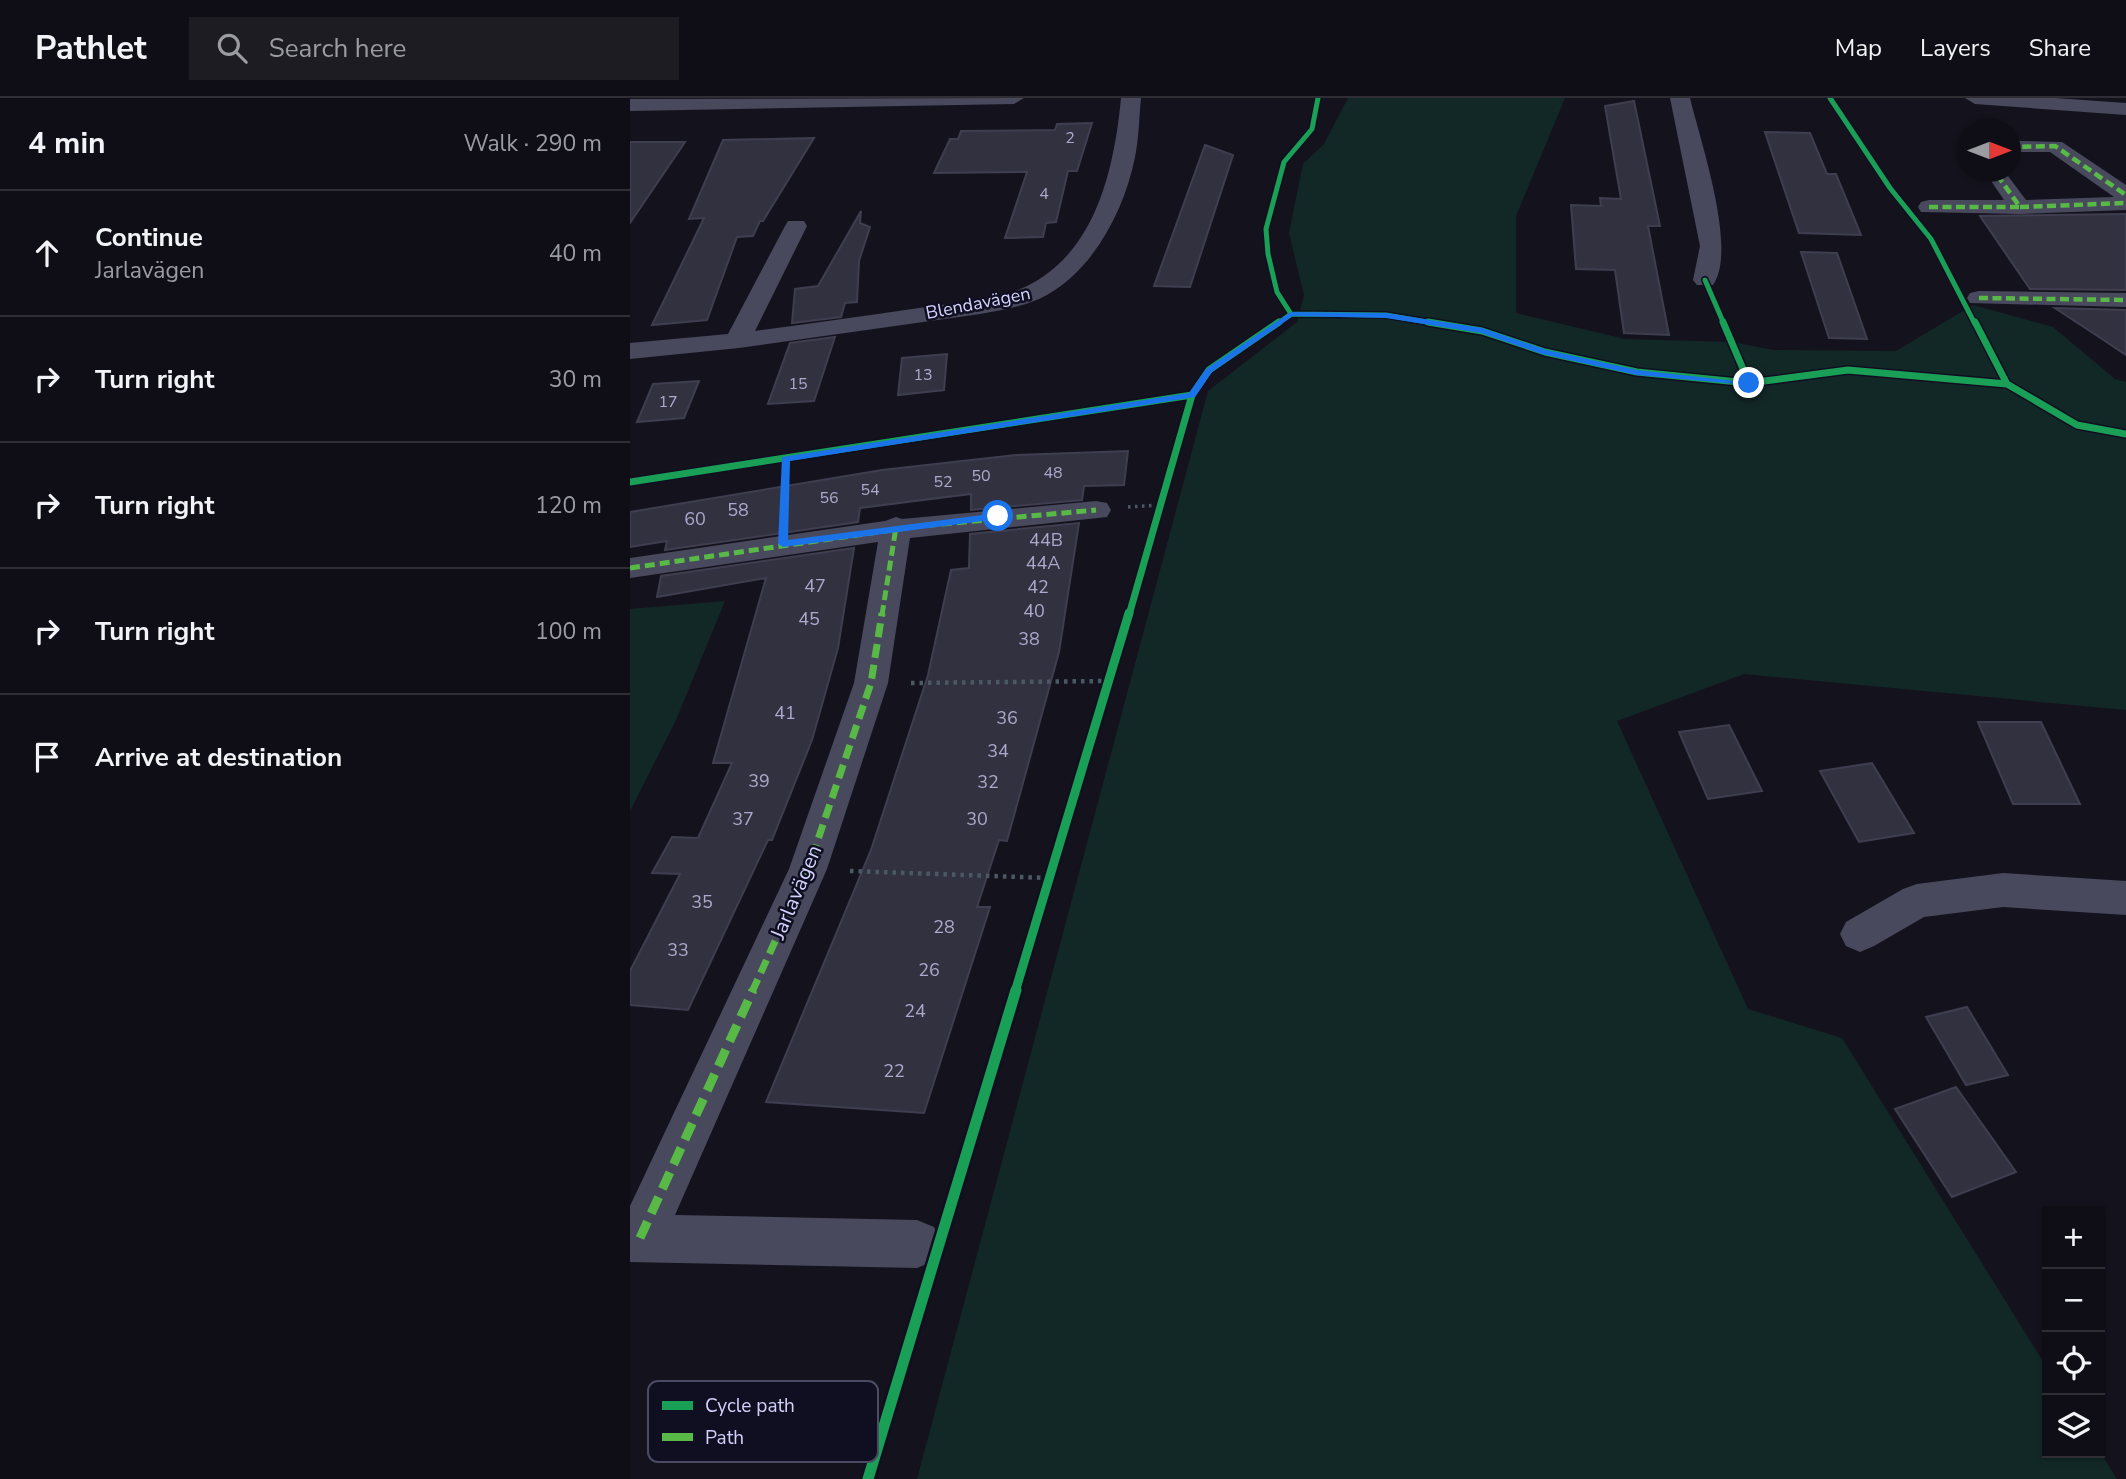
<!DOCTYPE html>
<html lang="en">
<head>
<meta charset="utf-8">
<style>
	body { margin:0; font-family:"Nunito Sans",sans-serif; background:#1d1c23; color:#f1f3f6 }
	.controls { position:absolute; right:21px; bottom:21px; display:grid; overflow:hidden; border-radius:0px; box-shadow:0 2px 5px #0004 }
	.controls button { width:63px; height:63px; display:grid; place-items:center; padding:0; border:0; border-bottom:2px solid #2f2e35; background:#0f0e16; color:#f1f3f6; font:35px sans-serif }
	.compass { position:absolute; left:1328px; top:21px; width:63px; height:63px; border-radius:50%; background:#0f0e16; box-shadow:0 2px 5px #0004; rotate:90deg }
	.stop { position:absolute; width:21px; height:21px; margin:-16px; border:5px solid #1a73e8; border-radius:50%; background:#fff }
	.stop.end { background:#1a73e8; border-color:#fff; box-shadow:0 2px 7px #0008 }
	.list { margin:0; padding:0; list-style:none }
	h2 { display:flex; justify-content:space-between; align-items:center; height:91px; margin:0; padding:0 28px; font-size:30px }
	h2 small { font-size:23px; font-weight:400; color:#9b9ca1 }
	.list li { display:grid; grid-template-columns:46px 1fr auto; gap:21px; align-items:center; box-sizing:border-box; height:126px; padding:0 28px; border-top:2px solid #2f2e35 }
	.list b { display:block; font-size:26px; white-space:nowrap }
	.list p { margin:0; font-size:23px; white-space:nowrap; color:#9b9ca1 }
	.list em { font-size:23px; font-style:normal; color:#9b9ca1 }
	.icon { flex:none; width:38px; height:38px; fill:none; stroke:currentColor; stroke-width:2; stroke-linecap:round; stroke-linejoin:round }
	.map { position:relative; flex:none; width:1496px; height:1381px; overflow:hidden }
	header { display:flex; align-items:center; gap:42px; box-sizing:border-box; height:98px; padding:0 35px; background:#0f0e16; border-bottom:2px solid #2f2e35 }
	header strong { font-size:33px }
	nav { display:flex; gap:38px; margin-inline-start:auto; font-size:24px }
	.search { width:490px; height:63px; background:#1d1c23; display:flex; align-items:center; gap:18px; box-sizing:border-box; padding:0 24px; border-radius:0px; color:#9b9ca1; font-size:26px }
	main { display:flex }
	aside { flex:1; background:#0f0e16 }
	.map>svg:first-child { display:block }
	.green { fill:#122827 }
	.building { fill:#32313f; stroke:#3f3e50; stroke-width:2 }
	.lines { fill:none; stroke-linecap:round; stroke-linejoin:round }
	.path-far1 { stroke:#4a5963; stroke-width:3.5; stroke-dasharray:2.5 4.5; stroke-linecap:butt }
	.path { stroke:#4a5963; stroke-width:4.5; stroke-dasharray:3.5 5; stroke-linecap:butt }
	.minor { fill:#49495e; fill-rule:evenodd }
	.quiet-far3 { stroke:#58b947; stroke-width:4.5; stroke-dasharray:9 4.5; stroke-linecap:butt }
	.quiet-far2 { stroke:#58b947; stroke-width:5; stroke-dasharray:10 5; stroke-linecap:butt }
	.quiet-far1 { stroke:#58b947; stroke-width:7; stroke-dasharray:14 7; stroke-linecap:butt }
	.quiet { stroke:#58b947; stroke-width:9; stroke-dasharray:18 9; stroke-linecap:butt }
	.cycleway-far3-casing { stroke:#100f21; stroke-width:8 }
	.cycleway-far2-casing { stroke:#100f21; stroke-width:10 }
	.cycleway-far1-casing { stroke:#100f21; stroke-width:13 }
	.cycleway-casing { stroke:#100f21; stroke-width:16 }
	.cycleway-far3 { stroke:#1a9f57; stroke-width:5 }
	.cycleway-far2 { stroke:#1a9f57; stroke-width:7 }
	.cycleway-far1 { stroke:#1a9f57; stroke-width:9 }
	.cycleway { stroke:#1a9f57; stroke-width:11 }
	.route { fill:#1a73e8 }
	.labels { text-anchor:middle; stroke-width:5; stroke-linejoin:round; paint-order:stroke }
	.far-number-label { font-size:16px; fill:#abaacd }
	.far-street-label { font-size:18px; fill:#d3d2fc; stroke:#100f21 }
	.number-label { font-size:18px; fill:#abaacd }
	.street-label { font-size:21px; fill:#d3d2fc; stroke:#100f21 }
	.key { fill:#100f21; stroke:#4a4a63; stroke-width:2 }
	.key-label { font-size:19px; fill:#d3d2fc }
</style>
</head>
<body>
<header>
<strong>Pathlet</strong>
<div class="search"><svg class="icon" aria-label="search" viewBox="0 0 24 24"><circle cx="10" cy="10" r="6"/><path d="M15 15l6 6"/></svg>Search here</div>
<nav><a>Map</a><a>Layers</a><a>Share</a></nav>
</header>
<main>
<aside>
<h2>4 min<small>Walk · 290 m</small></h2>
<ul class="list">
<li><svg class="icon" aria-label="ahead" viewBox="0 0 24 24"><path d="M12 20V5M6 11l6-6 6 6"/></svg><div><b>Continue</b><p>Jarlavägen</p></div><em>40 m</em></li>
<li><svg class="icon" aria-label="right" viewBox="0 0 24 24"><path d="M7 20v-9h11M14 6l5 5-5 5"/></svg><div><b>Turn right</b></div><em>30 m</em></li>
<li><svg class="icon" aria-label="right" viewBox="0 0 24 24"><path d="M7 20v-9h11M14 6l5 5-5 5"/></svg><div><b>Turn right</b></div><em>120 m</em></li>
<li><svg class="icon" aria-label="right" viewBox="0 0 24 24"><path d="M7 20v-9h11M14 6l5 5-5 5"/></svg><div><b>Turn right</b></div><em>100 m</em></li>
<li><svg class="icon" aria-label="arrive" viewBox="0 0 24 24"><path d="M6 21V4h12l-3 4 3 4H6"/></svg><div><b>Arrive at destination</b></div></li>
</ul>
</aside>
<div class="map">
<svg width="1496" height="1381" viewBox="0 0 1496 1381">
	<rect width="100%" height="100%" fill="#14131d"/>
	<path class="green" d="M718,0H935L886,118V215L995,241L1102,244L1143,252L1266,253L1343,207L1423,229L1485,281L1496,284V612L1114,576L987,623L1118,911L1212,940L1417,1270V1355L1470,1354L1487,1381H287L578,293L667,224L674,197L659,135L673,66L694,46Z
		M95,503L46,622L0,713V511Z"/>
	<path class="building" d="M1004,3L1030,128H1018L1039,237L994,235L985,172L946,171L941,107L971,108L970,100L991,101L975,8Z
		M462,25L447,73H438L426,124L416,125L413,139L375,140L397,74L304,75L320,41H328L331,33L425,32L427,26Z
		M1135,34L1180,35L1197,76H1206L1231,137L1169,135Z
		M184,40L133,123H130L123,138L107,139L77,222L22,227L74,120L59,121L93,42Z
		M0,44H55L0,125Z
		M575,47L603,57L560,189L524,188Z
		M231,113L230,125L240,129L229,163L227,204L215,205L211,219L162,225L165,191L188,188Z
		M1496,116V192L1400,191L1350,118Z
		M1171,154L1207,155L1237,241L1199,240Z
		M1425,210L1496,212V257L1472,241Z
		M205,239L184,303L138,306L160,245Z
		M317,256L314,292L268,297L272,260Z
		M69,283L54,320L7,324L23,286Z
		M498,353L494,387L454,388L452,402L341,412V396L230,410L228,424L35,452L37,443L0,449V414L252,372L386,357Z
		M449,425L429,554L377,743L369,742L347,809H360L294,1015L136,1004L241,752L298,577L321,472L339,470L340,436Z
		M224,450L208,550L182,642L142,742H138L58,912L0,907V873L50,776L22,775L42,739L68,740L102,665H83L136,480L27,499L31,478Z
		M1348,624H1411L1450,706H1383Z
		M1099,627L1132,693L1078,701L1049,634Z
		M1242,665L1284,735L1229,744L1190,673Z
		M1337,909L1378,977L1336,987L1296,919Z
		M1326,989L1386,1074L1322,1099L1265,1011Z"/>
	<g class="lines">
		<path class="path-far1" d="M498,409L532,407"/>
		<path class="path" d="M281,585L479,583
			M220,773L419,780"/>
		<path class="minor" d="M394,0L384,6L0,13V1Z
			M491,0H511C509,20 509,40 505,59C495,110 465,170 417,197C397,208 373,212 350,216L109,250L0,261V245L98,236L155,128L158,123H174L177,128L125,233C179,226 234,218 289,210C321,205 357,204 388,192C465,161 484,73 491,0Z
			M1040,0H1060C1070,42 1108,152 1083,187H1067L1063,182L1070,148Z
			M1335,0H1425L1496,5V17L1345,6Z
			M1380,39L1390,43L1432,44L1496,87V112L1390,116L1291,114L1288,109L1291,104L1299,102H1374L1355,74H1375L1396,102L1484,99L1420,54H1380Z
			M1349,193L1496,195V209L1340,205L1337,200L1340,195Z
			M466,403L477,405L481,412L477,419L280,440L258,585L197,771L45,1117L287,1122L304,1129L311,1146L304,1163L287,1170L0,1164V1108L159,771L224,585L248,444L0,480V460L255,423L266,419L272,421Z
			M1373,775L1496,783V817L1373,809L1294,819L1244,848L1230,854L1216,848L1210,836L1216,824L1273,791L1287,786Z"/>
		<path class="quiet-far3" d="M1358,30L1360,32
			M1380,45L1386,49L1425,48L1496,97
			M1299,109H1390L1365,74
			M1390,109L1496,105
			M1349,200L1496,202"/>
		<path class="quiet-far2" d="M0,470L290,428L466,412
			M252,517L266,429"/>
		<path class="quiet-far1" d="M122,894L178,771L241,585L252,515"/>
		<path class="quiet" d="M10,1140L123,892"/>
		<g class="cycleway-far3-casing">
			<path id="cycleway-far3" d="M1200,0L1260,90L1301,141L1345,226
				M1075,182L1094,226
				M661,216L647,194L638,156L636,131L654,64L682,31L688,0
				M647,226L661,216L756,217L809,226"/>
		</g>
		<g class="cycleway-far2-casing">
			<path id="cycleway-far2" d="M798,224L852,233L915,254L1007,274L1119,285L1218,272L1377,286L1447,327L1496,336
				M1093,224L1119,285
				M1345,224L1377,286
				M0,384L562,297
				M499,517L562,297L579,272L649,224"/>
		</g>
		<g class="cycleway-far1-casing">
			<path id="cycleway-far1" d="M385,894L499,515"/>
		</g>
		<g class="cycleway-casing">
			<path id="cycleway" d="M238,1381L386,892"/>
		</g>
		<use href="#cycleway-far3" class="cycleway-far3"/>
		<use href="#cycleway-far2" class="cycleway-far2"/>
		<use href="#cycleway-far1" class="cycleway-far1"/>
		<use href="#cycleway" class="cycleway"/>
	</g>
	<path class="route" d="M661,214L756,215L852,230L917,252L1007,272L1123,285L1119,287L1007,277L912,256L851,235L756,220L663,218L582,274L565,299L160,363L158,442L368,415L372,418L368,421L153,449L148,446L152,359L559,295L576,271Z"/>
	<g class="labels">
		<g class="far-number-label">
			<text x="440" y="45">2</text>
			<text x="414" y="101">4</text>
			<text x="293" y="282">13</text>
			<text x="168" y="291">15</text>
			<text x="38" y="309">17</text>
			<text x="423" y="380">48</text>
			<text x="351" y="383">50</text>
			<text x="313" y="389">52</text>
			<text x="240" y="397">54</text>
			<text x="199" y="405">56</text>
		</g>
		<g class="far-street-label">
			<text transform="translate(348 205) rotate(-11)" y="6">Blendavägen</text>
		</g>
		<g class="number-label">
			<text x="108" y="418">58</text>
			<text x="65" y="427">60</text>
			<text x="416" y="448">44B</text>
			<text x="413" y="471">44A</text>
			<text x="185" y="494">47</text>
			<text x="408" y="495">42</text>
			<text x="404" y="519">40</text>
			<text x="179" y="527">45</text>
			<text x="399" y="547">38</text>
			<text x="155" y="621">41</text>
			<text x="377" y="626">36</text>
			<text x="368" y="659">34</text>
			<text x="129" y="689">39</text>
			<text x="358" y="690">32</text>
			<text x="113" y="727">37</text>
			<text x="347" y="727">30</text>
			<text x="72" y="810">35</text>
			<text x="314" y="835">28</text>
			<text x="48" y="858">33</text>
			<text x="299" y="878">26</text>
			<text x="285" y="919">24</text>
			<text x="264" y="979">22</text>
		</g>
		<g class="street-label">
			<text transform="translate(166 794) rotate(-67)" y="7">Jarlavägen</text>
		</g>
	</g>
	<rect x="18" y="1283" width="230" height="81" rx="10" class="key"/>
	<rect x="32" y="1303" width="31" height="9" fill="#1a9f57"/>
	<rect x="32" y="1335" width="31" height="8" fill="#58b947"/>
	<g class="key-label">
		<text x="75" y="1314">Cycle path</text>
		<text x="75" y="1346">Path</text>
	</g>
</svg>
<div class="controls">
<button>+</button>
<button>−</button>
<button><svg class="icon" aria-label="locate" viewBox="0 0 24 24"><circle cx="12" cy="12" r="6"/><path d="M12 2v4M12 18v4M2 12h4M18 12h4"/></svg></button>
<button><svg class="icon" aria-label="layers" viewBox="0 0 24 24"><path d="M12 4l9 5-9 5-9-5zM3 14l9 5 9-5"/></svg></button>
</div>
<svg class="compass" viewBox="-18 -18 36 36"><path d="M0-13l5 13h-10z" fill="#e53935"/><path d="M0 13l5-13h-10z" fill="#9b9ca1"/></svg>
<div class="stop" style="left:368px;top:418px"></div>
<div class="stop end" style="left:1119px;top:285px"></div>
</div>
</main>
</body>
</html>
